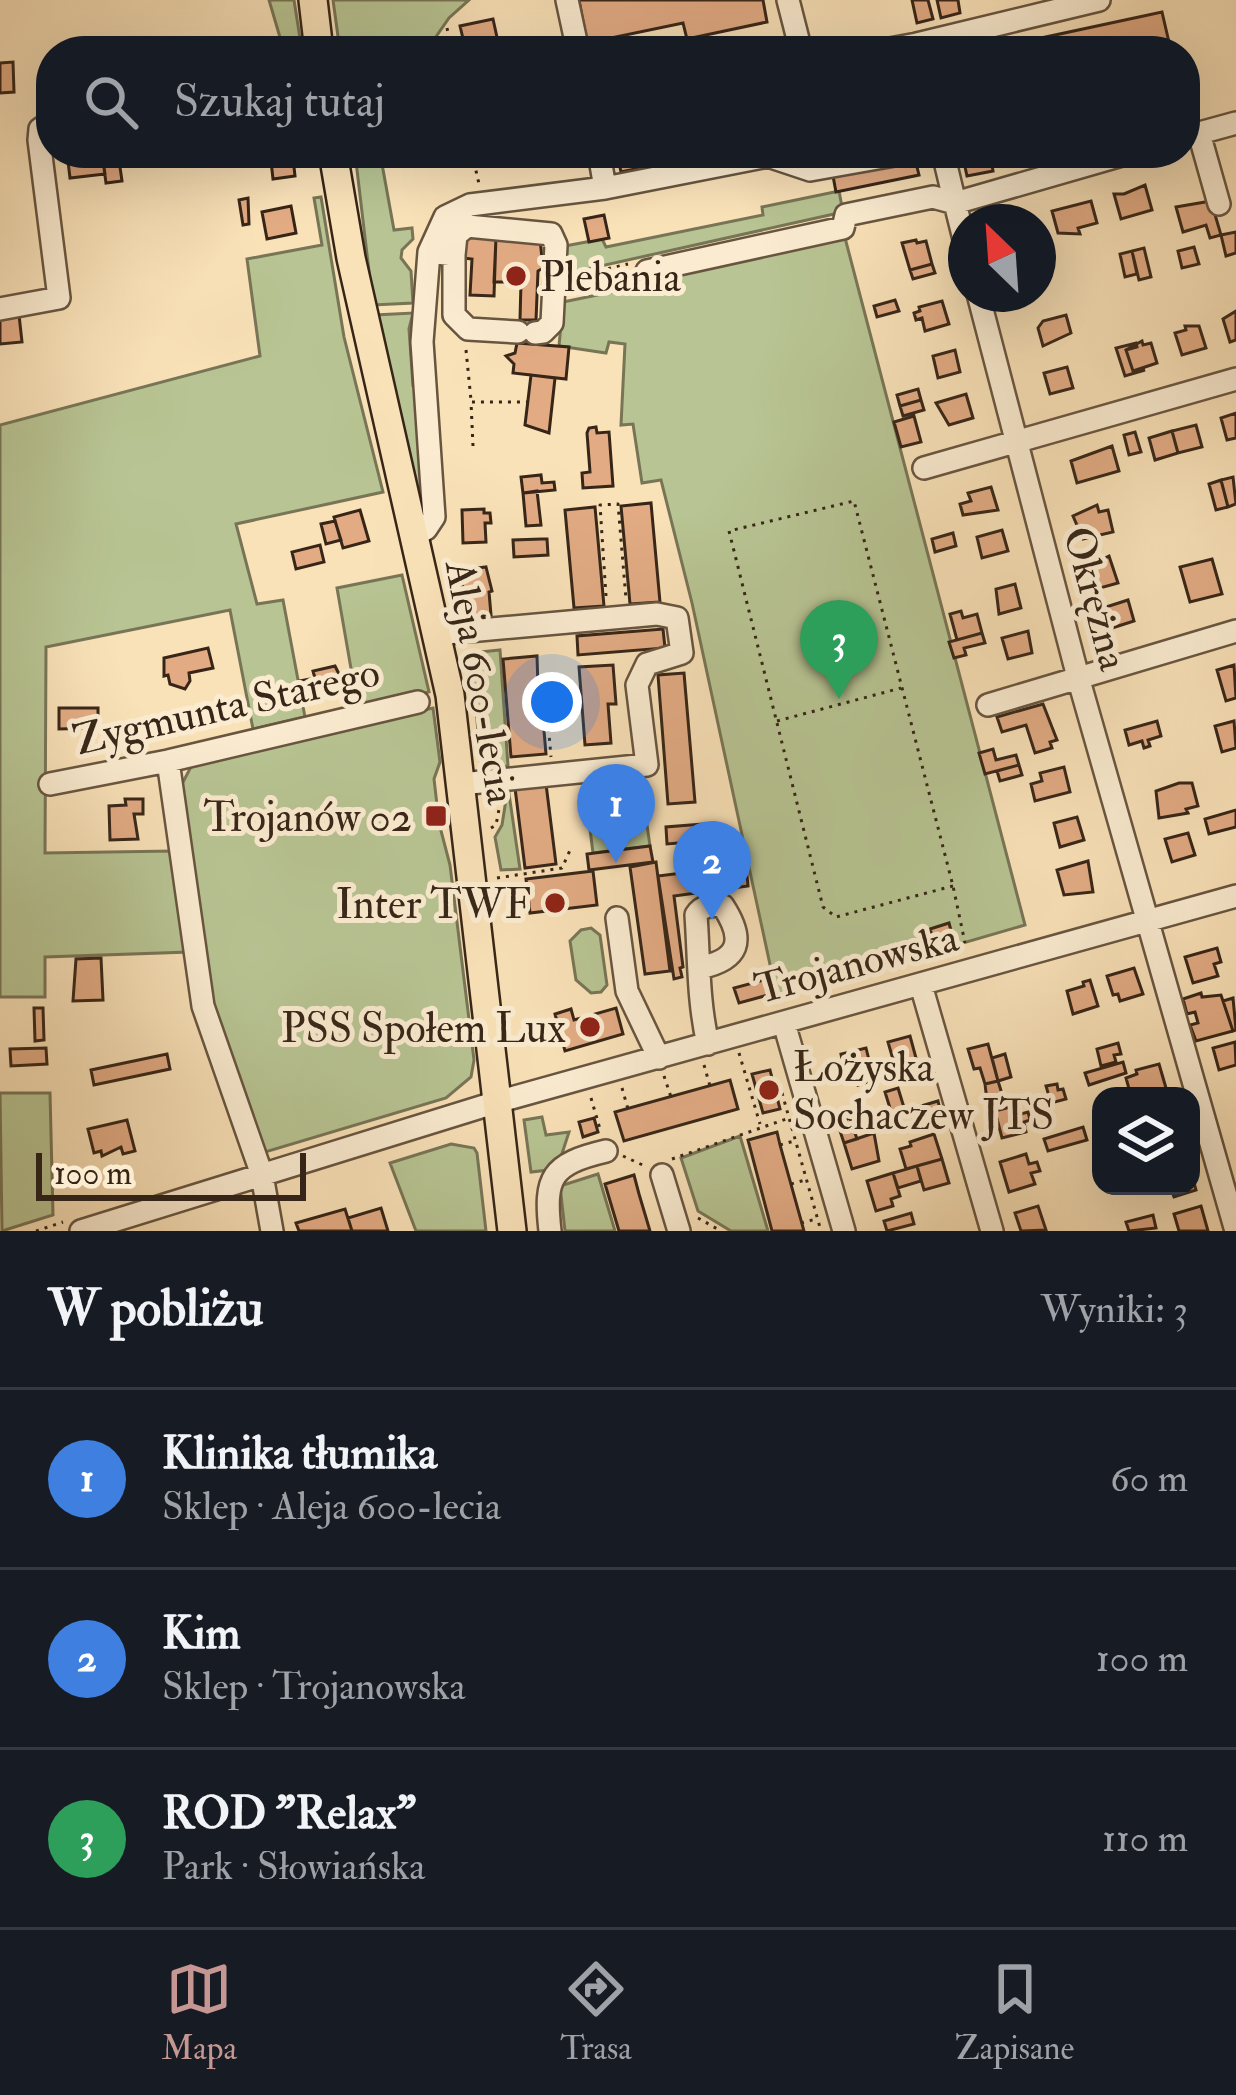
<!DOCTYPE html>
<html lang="pl">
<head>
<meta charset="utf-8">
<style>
	body { margin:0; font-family:"IM FELL Double Pica",serif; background:#20242c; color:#f1f3f6 }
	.controls { position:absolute; right:36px; bottom:36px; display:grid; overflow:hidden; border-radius:24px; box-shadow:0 12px 48px #0002 }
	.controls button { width:108px; height:108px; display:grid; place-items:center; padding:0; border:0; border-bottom:3px solid #363941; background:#171b24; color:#f1f3f6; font:60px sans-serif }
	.compass { position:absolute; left:948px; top:204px; width:108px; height:108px; border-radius:50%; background:#171b24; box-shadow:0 12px 48px #0002; rotate:335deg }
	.scale { position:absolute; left:36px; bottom:30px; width:270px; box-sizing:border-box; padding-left:12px; border:6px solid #372618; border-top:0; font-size:33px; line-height:42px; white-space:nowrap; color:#372618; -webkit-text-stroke:9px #fbecd1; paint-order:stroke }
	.you { position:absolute; left:552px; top:702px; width:42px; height:42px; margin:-30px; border:9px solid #fff; border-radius:50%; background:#1a73e8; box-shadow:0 0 0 18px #1a73e833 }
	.badge { display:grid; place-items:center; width:78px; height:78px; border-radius:50%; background:#c59692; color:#fff; font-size:39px; font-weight:700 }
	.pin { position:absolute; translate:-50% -99px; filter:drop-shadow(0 3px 6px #0008) }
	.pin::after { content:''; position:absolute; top:63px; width:42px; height:36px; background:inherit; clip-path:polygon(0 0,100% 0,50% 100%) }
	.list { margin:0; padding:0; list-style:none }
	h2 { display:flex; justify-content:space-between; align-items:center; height:156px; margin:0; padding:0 48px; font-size:51px }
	h2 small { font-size:39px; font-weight:400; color:#9ea1a6 }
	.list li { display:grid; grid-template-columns:78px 1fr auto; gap:36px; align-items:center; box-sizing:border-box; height:180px; padding:0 48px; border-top:3px solid #363941 }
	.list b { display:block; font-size:45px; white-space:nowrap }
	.list p { margin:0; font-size:39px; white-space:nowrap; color:#9ea1a6 }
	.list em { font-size:39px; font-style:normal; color:#9ea1a6 }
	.icon { flex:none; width:66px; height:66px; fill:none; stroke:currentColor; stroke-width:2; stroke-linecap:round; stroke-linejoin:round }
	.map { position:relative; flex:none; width:1236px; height:1231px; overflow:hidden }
	.search { position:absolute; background:#171b24; box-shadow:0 12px 48px #0002; left:36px; right:36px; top:36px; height:132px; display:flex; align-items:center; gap:30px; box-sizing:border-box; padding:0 42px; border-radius:48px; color:#9ea1a6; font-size:45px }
	.sheet { height:696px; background:#171b24 }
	nav { display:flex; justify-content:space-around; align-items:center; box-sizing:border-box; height:168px; border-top:3px solid #363941; background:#171b24; font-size:33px; color:#9ea1a6 }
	nav a { display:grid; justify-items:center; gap:6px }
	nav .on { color:#c59692 }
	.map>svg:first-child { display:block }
	.green { fill:#b8c493; stroke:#787556; stroke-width:3 }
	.building { fill:#e2ab84; stroke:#372618; stroke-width:3 }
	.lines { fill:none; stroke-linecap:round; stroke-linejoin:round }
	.minor-casing { stroke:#685540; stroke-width:26 }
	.major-casing { stroke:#372618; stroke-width:32 }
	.path { stroke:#372618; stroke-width:3; stroke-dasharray:3 6; stroke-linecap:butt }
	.minor { stroke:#fbecd1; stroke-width:21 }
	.major { stroke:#f9e1b8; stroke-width:27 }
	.poi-dot { fill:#8f2418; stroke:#fbecd1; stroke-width:4.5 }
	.labels { text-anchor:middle; stroke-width:10; stroke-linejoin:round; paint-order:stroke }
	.poi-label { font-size:42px; fill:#372618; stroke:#fbecd1; text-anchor:end }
	.street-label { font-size:42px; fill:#372618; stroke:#fbecd1 }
</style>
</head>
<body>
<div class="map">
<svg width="1236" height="1231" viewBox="0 0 1236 1231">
	<rect width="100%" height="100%" fill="#f9e1b8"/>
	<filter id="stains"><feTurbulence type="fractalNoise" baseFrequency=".00167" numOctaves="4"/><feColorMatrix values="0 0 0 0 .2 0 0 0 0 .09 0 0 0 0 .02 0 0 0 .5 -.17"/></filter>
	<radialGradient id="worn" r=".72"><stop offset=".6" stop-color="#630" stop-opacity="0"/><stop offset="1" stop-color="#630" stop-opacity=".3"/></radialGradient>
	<path class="green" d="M269,0H294L302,51H284Z
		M333,0H469L449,18L426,51H340Z
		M355,153H380L394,230L412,228L413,239L402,250L401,258L411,271L413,303L373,305Z
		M839,191L843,212L565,274V246L602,239L606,247L763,215L762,207Z
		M321,197L344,337L383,492L236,524L257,604L283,600L305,717L253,729L230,610L46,647L45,853L173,851L189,952L45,957V997H0V425L260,356L247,259L322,245L314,198Z
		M844,234L1025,925L777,997L692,603L661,480L642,483L633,424L621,425L625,344L609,342L606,353L559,346L563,302L646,285V280Z
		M413,313L409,329L413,386L419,390L425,512L420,509L375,315Z
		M402,575L429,692L358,709L337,588Z
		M500,650L508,766L482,769L470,653Z
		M433,708L440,762L434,779L437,805L431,807L433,823H439L450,865L474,1060L471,1077L446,1098L262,1153L216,1023L182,784L194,761Z
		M641,783L650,846L593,853L585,789Z
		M508,787L520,869L501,870L495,837L502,825Z
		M591,928L600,935L607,985L601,992L591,993L576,980L570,941L581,930Z
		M0,1093H50L53,1215L2,1231Z
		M542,1117L546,1135L569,1132L557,1169L531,1172L524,1120Z
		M740,1136L768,1231H731L698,1211L681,1158Z
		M451,1144L474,1148L477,1153L486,1231H416L390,1163Z
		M598,1174L615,1231H565L560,1186Z"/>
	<path class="building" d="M579,0H763L767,22L687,39L683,23L587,43Z
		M912,0H928L933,19L917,23Z
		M937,0H958L960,13L941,18Z
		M1162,12L1171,51H1015L1013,44Z
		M493,19L500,51H466L460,26Z
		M133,41L134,51H66V49Z
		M13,62L14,92L0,93V63Z
		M67,153H102L105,174L70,178Z
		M102,153H118L122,181L106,183Z
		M617,153H712L621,172Z
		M962,153H990L993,171L967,176Z
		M293,158L295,176L273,179L271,161Z
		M915,159L919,175L836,192L833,176Z
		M1145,185L1152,210L1121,219L1114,194H1124Z
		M248,198L249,224L243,225L239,200Z
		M1091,201L1097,223L1078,228L1080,234L1058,233L1052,211Z
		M1211,201L1221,235L1210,238L1206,225L1183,232L1176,207Z
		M291,206L296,233L267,239L262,212Z
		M604,215L609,238L589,242L584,219Z
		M1236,232V253L1226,256L1221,235Z
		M466,235L496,236L494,296L470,295L472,259L463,258Z
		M496,238L540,239L543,268L538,271L536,320H520L521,282H494Z
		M916,240L917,243L926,241L932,264L910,270L902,243Z
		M1194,247L1199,264L1182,268L1178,251Z
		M1144,248L1151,277L1139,280L1132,251Z
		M1132,251L1137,274L1125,277L1120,254Z
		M932,264L935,273L913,279L910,270Z
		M895,300L899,311L877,317L874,306Z
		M942,301L949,324L925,331L922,318L916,320L914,313L920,311L919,307Z
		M1236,311V340L1230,342L1223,319Z
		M19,315L22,342L0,344V317Z
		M1066,315L1071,333L1043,346L1038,328L1043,321Z
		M1185,326H1199L1206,348L1182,355L1175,333L1186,330Z
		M1142,341L1143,345L1151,343L1157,363L1133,371L1126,350Z
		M517,343L569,347L566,379L513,373L514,364L506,356L515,353Z
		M1136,343L1137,347L1126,350L1133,371L1145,370L1125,376L1116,348Z
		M955,350L960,372L938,378L933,356Z
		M1067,367L1073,388L1050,394L1044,373Z
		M531,375L555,378L549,433L525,425Z
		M918,389L921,400L900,406L897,395Z
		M966,394L973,418L949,425L936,403Z
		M921,400L924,410L903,416L900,406Z
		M1236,413V438L1227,440L1221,418Z
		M914,416L921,442L901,447L894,422Z
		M1196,425L1202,447L1178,453L1172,431Z
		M596,427L597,433L609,432L613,486L583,488L582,473L590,472L587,433L589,428Z
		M1172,431L1178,453L1155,460L1149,438Z
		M1135,432L1141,452L1129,455L1124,435Z
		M1112,446L1119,471L1077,483L1071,461Z
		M541,475L542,483L554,482L555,490L523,493L521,477Z
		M1233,477L1236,504L1228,507L1221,480Z
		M1221,480L1228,507L1216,510L1209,484Z
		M991,487L998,510L963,515L960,504L971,501L968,493Z
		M537,491L541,525L526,526L523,493Z
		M651,503L660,602L630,604L621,506Z
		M1097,505L1099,512L1108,510L1113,532L1083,539L1073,516Z
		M595,507L604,606L574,608L565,510Z
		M484,509V513H490L491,523H485L486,542L463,543L462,510Z
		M360,510L369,541L343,548L334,517Z
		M335,521L341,540L326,544L321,524Z
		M1002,530L1008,551L982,558L977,537Z
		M953,533L956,546L935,552L932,539Z
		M542,539H547L548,555L514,557L513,540Z
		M320,545L324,562L296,569L292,552Z
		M1109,556L1118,583L1093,590L1087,567Z
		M1212,559L1222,594L1190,602L1180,567Z
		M486,567L492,591L489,592L491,615L466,618L461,570Z
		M1015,584L1021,608L999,614L996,589Z
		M1128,600L1134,621L1112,628L1106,607Z
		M961,611L963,618L977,614L982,633L957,640L950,614Z
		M663,629L665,648L578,655L577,636Z
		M1028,631L1032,653L1008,659L1002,638Z
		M982,633L985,643L964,648L966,655L954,658L949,642Z
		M208,648L213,668L189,673L190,681L185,689L170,684L168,675L164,676V658Z
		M537,656L539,719H543L546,754L511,757L503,659Z
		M613,665L616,704H608L611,743L585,745L579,667Z
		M1234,665L1236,698L1226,701L1217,670Z
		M335,666L342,680L339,683L341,694L303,698L300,681L315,678L313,671Z
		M684,673L695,802L668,804L658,675Z
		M1043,704L1057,740L1050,742L1052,748L1035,753L1026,725L1002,732L997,717Z
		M59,708H98V728L59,729Z
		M1157,721L1161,736L1148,740L1150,746L1144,748L1142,741L1129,745L1125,730Z
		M1234,721L1236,748L1222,752L1215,726Z
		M993,749L996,760L1016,755L1019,765L985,774L979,753Z
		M1019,765L1022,775L1000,781L997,771Z
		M1064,767L1070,792L1035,801L1031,784L1042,781L1040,773Z
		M1179,783H1192L1198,806L1186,809L1188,813L1159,818L1156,791Z
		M546,784L556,864L525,868L515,788Z
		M125,799H143V814H134L138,839L110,840L109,806L126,805Z
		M1236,810V827L1209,834L1205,819Z
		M1077,817L1084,840L1060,847L1054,823Z
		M715,823L716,840L667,844L666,827Z
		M1188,833L1195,855L1172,862L1165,839Z
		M650,846L653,862L589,870L587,854Z
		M1088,861L1093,892L1064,895L1057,870Z
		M656,862L670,971L645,974L630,867Z
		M746,865L748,886L674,896L683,967L680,968L682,977L674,979L658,876Z
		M593,871L597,905L530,913L526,879Z
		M949,923L953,938L935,944L930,929Z
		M1217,948L1221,962L1214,964L1218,976L1193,983L1185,957Z
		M101,958L103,1000L73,1001L76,959Z
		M1134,968L1143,994L1120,1001L1118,994L1113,995L1107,976Z
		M764,980L768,995L739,1003L734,988Z
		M1090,980L1098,1006L1073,1014L1067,991L1084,986L1083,982Z
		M1201,993L1202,997L1221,995L1233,1031L1196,1041L1190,1025L1198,1023L1195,1012L1187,1014L1183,999Z
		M1233,998L1236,1030L1233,1031L1223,1001Z
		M34,1008H43L44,1040L35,1041Z
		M616,1008L623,1034L565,1051L555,1014L571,1009L574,1020Z
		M910,1036L916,1058L906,1061L908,1067L896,1070L888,1042Z
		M1235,1042L1236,1065L1219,1070L1213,1048Z
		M1118,1043L1121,1054L1114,1055L1116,1062L1101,1066L1097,1049Z
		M988,1044L998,1081L985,1084L980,1068L974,1069L968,1049Z
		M46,1048L47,1064L11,1066L10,1049Z
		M866,1048L874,1080L858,1085L856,1077L846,1079L841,1054Z
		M167,1054L170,1069L94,1085L91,1070Z
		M1005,1054L1011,1077L998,1081L992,1058Z
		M1123,1062L1126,1073L1089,1085L1085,1073Z
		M1159,1064L1166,1088L1131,1096L1126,1078L1137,1074L1136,1070Z
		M770,1070L780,1109L763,1113L752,1074Z
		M730,1080L738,1109L624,1141L615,1112Z
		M998,1081L1003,1097L987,1101L985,1084Z
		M1057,1084L1058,1090L1063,1089L1066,1099L1051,1103L1046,1086Z
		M898,1088L906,1114L893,1118L885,1092Z
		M938,1101L941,1114L914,1122L911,1109Z
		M1018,1105L1021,1114L1028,1112L1030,1120L1024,1122L1026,1132L1002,1138L995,1111Z
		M594,1118L598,1132L583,1137L579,1122Z
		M850,1118L857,1139L844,1143L837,1122Z
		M127,1120L135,1151L123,1154L121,1147L102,1156L101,1151L94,1153L88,1129Z
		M1083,1127L1087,1140L1048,1151L1044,1139Z
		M777,1132L780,1145L804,1231H772L748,1140Z
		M874,1133L879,1161L852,1169L844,1143Z
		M934,1134L942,1159L906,1169L900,1149L911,1146L910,1142Z
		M1026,1154L1029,1164L1037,1162L1040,1171L1031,1173L1035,1184L1009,1192L1000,1162Z
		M942,1159L949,1183L924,1190L917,1166Z
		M917,1166L921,1181L898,1188L893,1173Z
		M1191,1172L1196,1190L1174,1197L1171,1189L1165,1191L1163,1186H1191Z
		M893,1173L900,1196L891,1199L893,1206L876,1211L867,1181Z
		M634,1175L639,1194L650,1231H619L605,1184Z
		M1038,1206L1046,1230L1021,1231L1015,1213Z
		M1201,1206L1208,1231H1179L1174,1214Z
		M381,1208L388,1231H352L348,1218Z
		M345,1209L352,1231H299L296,1223Z
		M911,1213L914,1224L887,1231L884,1221Z
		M1153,1215L1156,1228L1129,1231L1126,1222Z"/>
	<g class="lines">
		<g class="minor-casing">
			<path id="minor" d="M567,0L578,51
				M788,0L801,51
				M917,44L1099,0
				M663,51H699
				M879,51L917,44L918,51
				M1199,133L1219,204
				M1185,137L1236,123
				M599,153L605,188
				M966,247L955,203L1129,153
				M429,252L454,255L456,235L467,226L551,234L556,245L552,323L543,332L535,333
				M454,255V315L468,329L518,332
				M647,271L843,228L846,215L933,197L955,203L943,153
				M978,294L1078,677L1236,1231
				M0,309L59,298L39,140L40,129L51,122
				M924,468L1236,379
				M412,535L426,529L434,517L422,342L429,252L445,217L470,205L605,188L768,156L810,170L906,153
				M436,634L657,614L677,618L682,653L647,664L637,685L647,765L461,784
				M988,705L1236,631
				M168,761L203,1006L262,1175L272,1231
				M50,784L168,761L418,702
				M617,918L627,991L659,1058
				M699,968C739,960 746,941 723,906C712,905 702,905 696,915C699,957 698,1002 708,1044
				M921,985L992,1231
				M784,1023L844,1231
				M662,1175L679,1231
				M81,1231L497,1102L1236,896
				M550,1231C544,1177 551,1164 606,1151"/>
		</g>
		<g class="major-casing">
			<path id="major" d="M313,0L319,51
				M333,153L351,258L450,695L512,1231"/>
		</g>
		<path class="path" d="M447,28L452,51
			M472,153L479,184
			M573,277L628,264
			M466,350L471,400
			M473,446L471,402H528
			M606,596L600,505L618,504L626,599
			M544,675L551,757
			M777,721L901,688
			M491,828L496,825L501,799
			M497,878L562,868L571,848
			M953,886L836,917L823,907L729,531L854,501L953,886L965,943
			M739,1053L760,1124
			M704,1065L710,1086
			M664,1076L671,1097
			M622,1088L628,1109
			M782,1093L821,1231
			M591,1098L600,1129
			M780,1145L794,1141
			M623,1156L647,1167
			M672,1159L789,1118
			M791,1184L805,1180
			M698,1218L721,1231
			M801,1223L816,1219
			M36,1231L63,1222"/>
		<use href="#minor" class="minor"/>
		<use href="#major" class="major"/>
	</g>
	<g class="poi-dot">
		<circle cx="516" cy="276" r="12"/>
		<rect x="424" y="804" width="24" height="24" rx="6"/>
		<circle cx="555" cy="903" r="12"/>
		<circle cx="590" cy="1027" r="12"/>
		<circle cx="769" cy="1090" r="12"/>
	</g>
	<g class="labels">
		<g class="poi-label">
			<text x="540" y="291" text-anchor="start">Plebania</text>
			<text x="412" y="831">Trojanów 02</text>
			<text x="531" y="918">Inter TWF</text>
			<text x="566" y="1042">PSS Społem Lux</text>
			<text x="793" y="1081" text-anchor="start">Łożyska<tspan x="793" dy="48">Sochaczew JTS</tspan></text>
		</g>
		<g class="street-label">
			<text transform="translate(1097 598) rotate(75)" y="15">Okrężna</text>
			<text transform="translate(482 682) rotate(80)" y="15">Aleja 600-lecia</text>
			<text transform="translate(226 705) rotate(-13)" y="15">Zygmunta Starego</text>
			<text transform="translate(856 962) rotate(-15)" y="15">Trojanowska</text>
		</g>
	</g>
	<rect width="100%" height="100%" filter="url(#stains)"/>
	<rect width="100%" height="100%" fill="url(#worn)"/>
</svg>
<div class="controls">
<button><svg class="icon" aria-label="layers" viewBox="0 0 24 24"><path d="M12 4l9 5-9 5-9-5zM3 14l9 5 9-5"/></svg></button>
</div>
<svg class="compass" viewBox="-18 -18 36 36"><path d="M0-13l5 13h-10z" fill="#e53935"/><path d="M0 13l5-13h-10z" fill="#9ea1a6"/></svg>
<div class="scale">100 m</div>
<div class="you"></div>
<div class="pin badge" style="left:616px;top:863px;background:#3f7fe0">1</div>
<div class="pin badge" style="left:712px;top:920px;background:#3f7fe0">2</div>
<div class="pin badge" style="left:839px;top:699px;background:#2e9e5b">3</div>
<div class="search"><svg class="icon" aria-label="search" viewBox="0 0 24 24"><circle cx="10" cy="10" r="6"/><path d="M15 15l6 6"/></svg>Szukaj tutaj</div>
</div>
<section class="sheet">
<h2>W pobliżu<small>Wyniki: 3</small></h2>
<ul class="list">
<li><span class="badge" style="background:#3f7fe0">1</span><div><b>Klinika tłumika</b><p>Sklep · Aleja 600-lecia</p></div><em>60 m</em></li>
<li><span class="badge" style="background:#3f7fe0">2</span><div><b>Kim</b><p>Sklep · Trojanowska</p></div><em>100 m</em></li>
<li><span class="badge" style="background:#2e9e5b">3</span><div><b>ROD &quot;Relax&quot;</b><p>Park · Słowiańska</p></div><em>110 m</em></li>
</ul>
</section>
<nav>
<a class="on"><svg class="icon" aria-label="map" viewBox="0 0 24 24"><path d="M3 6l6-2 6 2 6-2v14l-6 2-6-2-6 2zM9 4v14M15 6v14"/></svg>Mapa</a>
<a><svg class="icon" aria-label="directions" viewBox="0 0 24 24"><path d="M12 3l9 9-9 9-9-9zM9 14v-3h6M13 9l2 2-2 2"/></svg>Trasa</a>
<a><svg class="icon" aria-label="saved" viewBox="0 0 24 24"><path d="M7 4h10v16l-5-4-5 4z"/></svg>Zapisane</a>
</nav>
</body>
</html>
